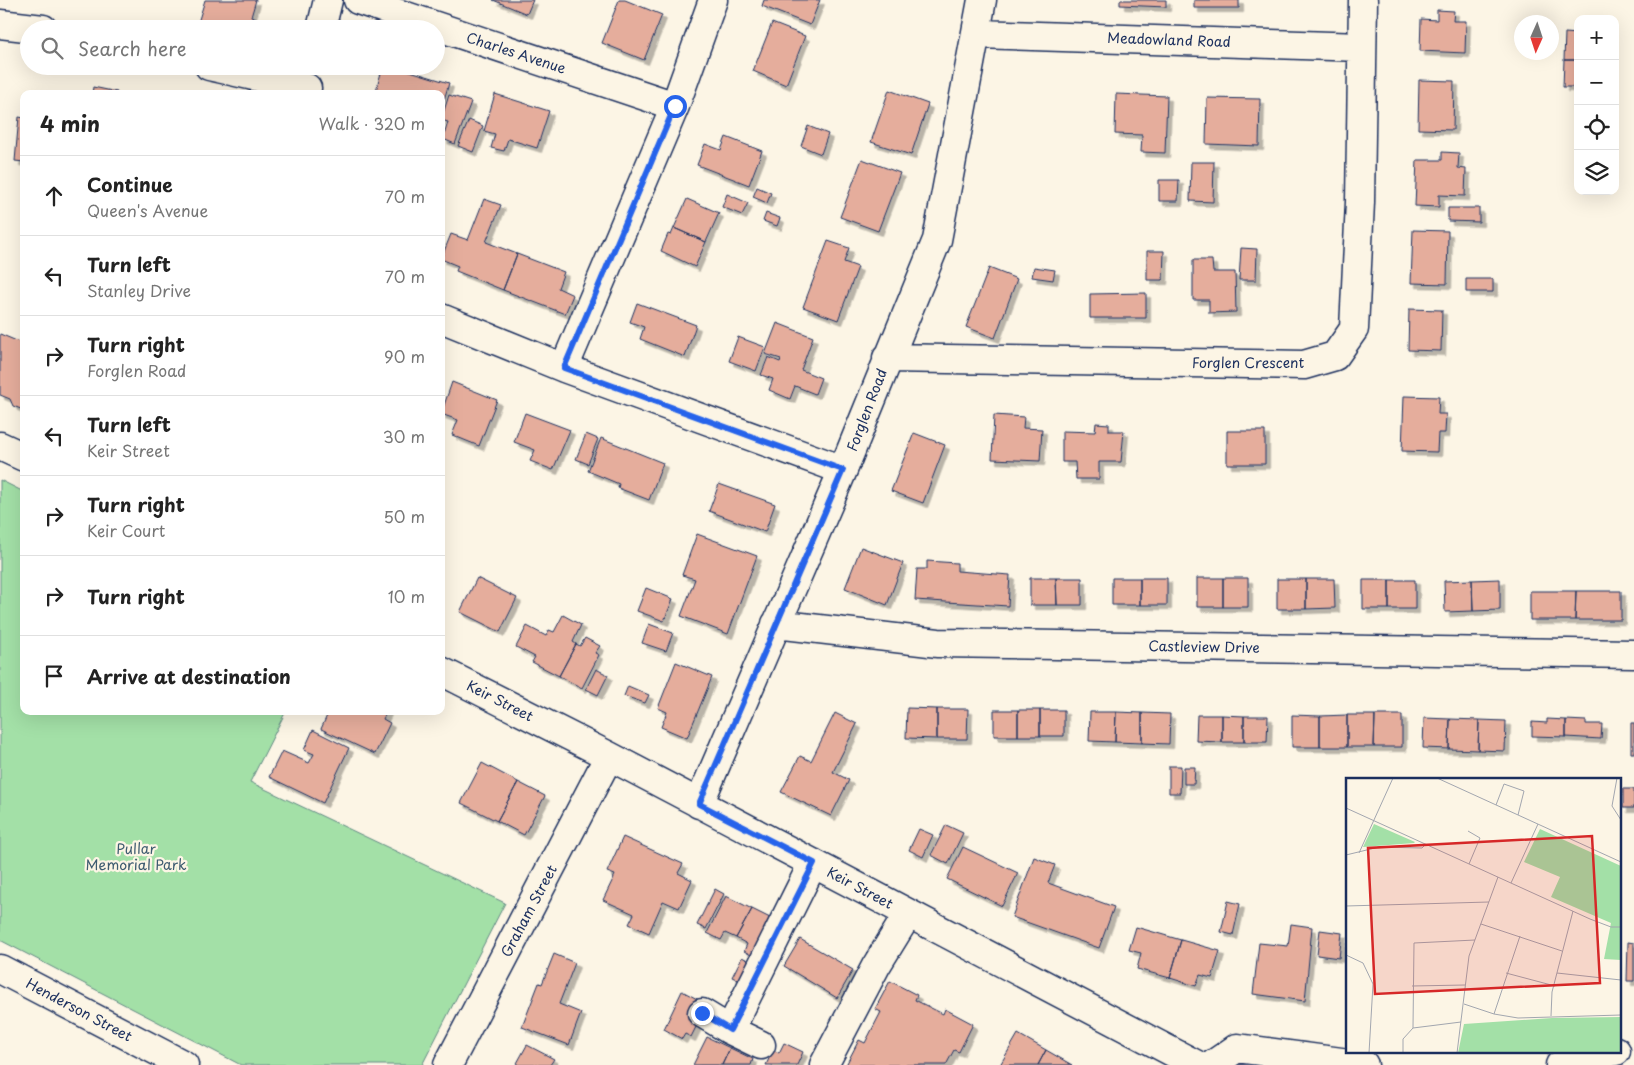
<!DOCTYPE html>
<html lang="en">
<head>
<meta charset="utf-8">
<style>
	body { margin:0; font-family:"Playpen Sans",sans-serif; background:#f2f2f2; color:#222 }
	.controls { position:absolute; right:15px; top:15px; display:grid; overflow:hidden; border-radius:10px; box-shadow:0 5px 20px #0002 }
	.controls button { width:45px; height:45px; display:grid; place-items:center; padding:0; border:0; border-bottom:1px solid #e0e0e0; background:#fff; color:#222; font:25px sans-serif }
	.compass { position:absolute; left:1514px; top:15px; width:45px; height:45px; border-radius:50%; background:#fff; box-shadow:0 5px 20px #0002; rotate:183deg }
	.stop { position:absolute; width:15px; height:15px; margin:-11px; border:4px solid #2563eb; border-radius:50%; background:#fff }
	.stop.end { background:#2563eb; border-color:#fff; box-shadow:0 1px 5px #0008 }
	.list { margin:0; padding:0; list-style:none }
	h2 { display:flex; justify-content:space-between; align-items:center; height:65px; margin:0; padding:0 20px; font-size:21px }
	h2 small { font-size:16px; font-weight:400; color:#767676 }
	.list li { display:grid; grid-template-columns:32px 1fr auto; gap:15px; align-items:center; box-sizing:border-box; height:80px; padding:0 20px; border-top:1px solid #e0e0e0 }
	.list b { display:block; font-size:19px; white-space:nowrap }
	.list p { margin:0; font-size:16px; white-space:nowrap; color:#767676 }
	.list em { font-size:16px; font-style:normal; color:#767676 }
	.icon { flex:none; width:28px; height:28px; fill:none; stroke:currentColor; stroke-width:2; stroke-linecap:round; stroke-linejoin:round }
	.map { position:relative; flex:none; width:1634px; height:1065px; overflow:hidden }
	.search { position:absolute; background:#fff; box-shadow:0 5px 20px #0002; left:20px; top:20px; width:425px; height:55px; display:flex; align-items:center; gap:12px; box-sizing:border-box; padding:0 18px; border-radius:28px; color:#767676; font-size:19px }
	.panel { position:absolute; background:#fff; box-shadow:0 5px 20px #0002; left:20px; top:90px; width:425px; height:625px; border-radius:10px }
	.map>svg:first-child { display:block }
	.green { fill:#a3e0a7; stroke:#5f8882 }
	.building { fill:#e5ad9c; stroke:#1b2f5e; filter:url(#shadow) }
	.lines { fill:none; stroke-linecap:round; stroke-linejoin:round }
	.minor-casing { stroke:#1b2f5e; stroke-width:31 }
	.major-casing { stroke:#1b2f5e; stroke-width:31 }
	.minor { stroke:#fcf5e5; stroke-width:28 }
	.major { stroke:#fcf5e5; stroke-width:28 }
	.route { stroke:#2563eb; stroke-width:6 }
	.labels { text-anchor:middle; stroke-width:4.5; stroke-linejoin:round; paint-order:stroke }
	.street-label { font-size:14px; fill:#1b2f5e; stroke:#fcf5e5 }
	.park-label { font-size:14px; fill:#3d5b70; stroke:#fcf5e5 }
	.inset-road { fill:none; stroke:#a2a6af; stroke-width:1 }
	.view { fill:#d62828; fill-opacity:0.15; stroke:#d62828; stroke-width:2.5 }
	.inset-edge { fill:none; stroke:#1b2f5e; stroke-width:2.5 }
</style>
</head>
<body>
<div class="map">
<svg width="1634" height="1065" viewBox="0 0 1634 1065">
	<defs>
		<filter id="shadow"><feDropShadow dx="4.5" dy="4.5" stdDeviation="0" flood-color="#0004"/></filter>
	</defs>
	<rect width="100%" height="100%" fill="#fcf5e5"/>
	<filter id="ink" filterUnits="userSpaceOnUse"><feTurbulence type="fractalNoise" baseFrequency=".02" numOctaves="2"/><feDisplacementMap in="SourceGraphic" scale="10" xChannelSelector="R" yChannelSelector="G"/><feConvolveMatrix kernelMatrix="1 2 1 2 8 2 1 2 1" color-interpolation-filters="sRGB"/></filter>
	<g filter="url(#ink)">
		<path class="green" d="M0,480L24,492V711H286L250,782L505,903L422,1065H241L0,940Z"/>
		<path class="building" d="M205,0H256L251,17L259,20L256,29H206L197,26Z
			M493,0H533L527,14Z
			M619,0H625L662,15L644,60L602,43Z
			M764,0H820L810,25L762,6Z
			M1120,0H1166V7L1120,5Z
			M1194,0H1239V8H1194Z
			M1437,10L1454,11L1453,21H1466L1465,53L1420,51L1421,19L1437,20Z
			M772,23L805,36L786,85L753,71Z
			M1565,33L1578,34V60H1564Z
			M1564,60H1578V87H1563Z
			M383,66H394L449,83L441,110V94H375Z
			M1419,80L1454,81L1453,130L1418,129Z
			M93,87L117,92V94H92Z
			M889,90L928,104L911,155L871,142Z
			M495,94L549,111L537,148L508,139L504,151L491,148L495,134L484,131Z
			M1116,94L1167,96L1165,153L1141,152L1142,135L1115,134Z
			M449,95L471,102L455,144L443,139L448,122L441,120Z
			M1207,98L1260,99L1259,146L1206,144Z
			M19,117L24,118V162L15,161Z
			M469,120L483,126L473,152L458,146Z
			M808,126L828,134L821,154L801,146Z
			M726,137L762,151L749,185L697,165L705,144L721,150Z
			M1442,152L1459,153L1458,168L1466,169L1465,196L1439,195V207L1415,206L1417,160H1442Z
			M862,159L900,173L878,231L840,217Z
			M1191,162H1214L1213,202L1190,201Z
			M1159,180H1179L1178,201H1159Z
			M757,187L771,193L767,203L753,197Z
			M727,194L748,203L742,215L722,207Z
			M484,199L501,205L486,242L517,254L503,290L456,271L458,266L441,259L451,234L468,240Z
			M687,199L719,213L706,242L674,228Z
			M1448,208H1479V222L1448,221Z
			M766,213L780,218L777,226L763,221Z
			M674,228L706,242L695,267L661,251L668,234L671,235Z
			M1413,230L1448,231L1447,284L1411,283Z
			M828,241L849,248L844,262L858,267L838,320L803,307Z
			M1241,248L1257,249L1256,280H1239Z
			M1147,251H1164L1163,280H1147Z
			M517,254L564,272L558,288L573,295L565,314L503,290Z
			M1193,260H1212L1213,272H1235L1236,312L1209,313V300H1193Z
			M1034,267L1055,270L1053,280L1032,277Z
			M989,268L1017,279L995,338L966,327Z
			M1466,279H1493V292H1466Z
			M1146,293V318H1090V294Z
			M637,303L696,325L685,357L640,339L644,327L630,322Z
			M1409,309L1442,310L1441,351L1408,350Z
			M777,323L813,337L801,370L821,378L815,394L795,386L790,399L769,390L773,379L761,375L768,357L780,362L781,359L765,354Z
			M0,334L24,344V407L21,409L13,406L10,399L0,395Z
			M738,337L765,347L756,371L729,361Z
			M452,382L497,400L479,446L452,435L458,420L441,414Z
			M1404,396L1439,397L1438,414H1446L1445,433H1438L1437,452L1402,451Z
			M525,413L570,430L553,470L530,461L535,450L514,442Z
			M994,415L1024,417L1023,428L1042,429L1040,461L992,459Z
			M1096,423L1109,424V431H1124L1121,462H1099V479H1076L1075,462H1062V431L1095,432Z
			M1227,431H1265V464H1227Z
			M914,433L945,445L923,503L891,491Z
			M586,434L598,439L588,464L576,459Z
			M601,438L663,463L649,500L618,488L619,484L588,471Z
			M719,484L775,504L765,532L709,511Z
			M697,534L757,556L728,634L681,616L695,579L682,575Z
			M861,547L903,563L887,605L845,588Z
			M927,561L957,563V571L1010,575L1008,606L915,600L917,569H927Z
			M477,578L517,598L500,632L460,612Z
			M1030,578H1056L1057,605H1030Z
			M1056,578H1082V605H1057Z
			M1112,578H1140V605H1112Z
			M1140,578H1167V605H1140Z
			M1197,578H1223V607H1197Z
			M1223,578H1248V607H1223Z
			M1277,579H1306V609H1277Z
			M1306,579H1334L1335,608L1306,609Z
			M1500,579V610L1473,611L1472,580Z
			M1363,580H1389V609H1363Z
			M1389,580H1415V609H1389Z
			M1472,580L1473,611L1445,612L1444,581Z
			M646,588L673,599L664,621L637,611Z
			M1530,591H1576L1575,620H1530Z
			M1576,591H1621V620H1575Z
			M563,615L581,625L573,642L576,644L559,676L532,662L535,657L516,647L527,626L546,636L549,630L554,632Z
			M649,624L673,633L666,651L642,643Z
			M585,638L600,646L595,653L599,655L582,688L559,676L576,644L580,646Z
			M676,662L712,677L687,738L661,727L667,712L658,708Z
			M596,669L608,675L598,695L586,689Z
			M628,686L649,695L645,703L624,696Z
			M907,708L937,709V739L906,738Z
			M937,709H968L967,739H937Z
			M994,710H1018V736H994Z
			M1018,710H1040V736H1018Z
			M1040,710H1064V736H1040Z
			M329,711H387L383,719L390,723L375,754L321,729Z
			M1090,712H1116L1115,742L1089,741Z
			M1116,712L1142,713V743L1115,742Z
			M835,713L857,724L833,772L849,780L831,816L781,792L800,756L811,761Z
			M1142,713L1170,714L1169,744L1142,743Z
			M1197,715H1222V742L1196,741Z
			M1222,715L1244,716V742H1222Z
			M1292,715L1320,716V747H1292Z
			M1347,715H1375L1374,747H1347Z
			M1347,715V747H1320V716Z
			M1375,715H1402V747H1374Z
			M1244,716H1268L1267,742H1244Z
			M1424,718L1450,719L1449,749L1423,748Z
			M1450,719L1479,720L1478,750L1449,749Z
			M1547,719L1566,720V737L1532,736V722L1547,723Z
			M1479,720L1506,721L1505,751L1478,750Z
			M1566,720L1586,721V724H1602L1601,739L1566,737Z
			M1631,723H1634V753H1631Z
			M313,730L349,748L323,803L269,777L282,751L309,763L314,754L304,750Z
			M482,763L518,782L497,821L461,803Z
			M1169,766H1181L1180,793H1169Z
			M1184,767H1195L1194,784H1184Z
			M518,782L545,796L524,835L497,821Z
			M1623,789H1634V808H1623Z
			M946,825L963,833L948,864L931,855Z
			M919,829L933,835L923,857L909,850Z
			M623,837L683,864L678,873L692,880L679,908L663,901L649,933L629,924L634,914L603,900L615,875L607,872Z
			M963,847L1018,873L1002,906L947,879Z
			M1034,857L1055,865L1048,883L1114,907L1099,948L1012,917Z
			M715,889L724,894L706,929L697,925Z
			M726,896L752,909L736,938L725,933L721,940L707,933Z
			M1228,901L1240,904L1233,935L1221,932Z
			M752,909L778,922L758,959L744,951L747,944L736,938Z
			M1291,924L1312,927L1305,1001L1253,994L1259,943L1288,946Z
			M1136,927L1181,940L1170,978L1137,969L1141,953L1129,950Z
			M1320,930L1342,933L1339,958L1317,955Z
			M800,939L853,970L837,998L784,966Z
			M1181,940L1220,951L1212,978L1200,975L1196,986L1170,978Z
			M1628,942L1634,943V981H1627Z
			M554,954L575,963L559,1004L581,1013L569,1045L522,1027L539,983L542,984Z
			M742,957L757,965L747,984L732,977Z
			M890,981L917,995L915,1000L943,1014L945,1009L973,1024L959,1052L954,1050L946,1065H846L859,1040L865,1043L881,1012L875,1009Z
			M682,991L701,1001V1017L691,1037L685,1034L682,1039L664,1029Z
			M1018,1034L1046,1050L1038,1065H1000Z
			M707,1037L730,1048L722,1065H693Z
			M784,1043L803,1052L797,1065H766L773,1050L779,1053Z
			M527,1045L554,1059L550,1065H516Z
			M730,1048L753,1059L751,1065H722Z
			M1046,1050L1072,1065H1038Z"/>
		<g class="lines">
			<g class="minor-casing">
				<path id="minor" d="M358,0L675,106
					M0,24L43,29
					M321,29L328,0
					M977,34L1361,47
					M209,66L307,88
					M441,318L564,368L843,470
					M887,358L1304,365L1335,356L1354,329L1360,202L1363,0
					M564,368L675,106L713,0
					M0,446L24,457
					M776,624L938,643L1634,654
					M441,671L609,756L1197,1065
					M699,804L843,470L937,240L982,0
					M702,1013L730,1030
					M761,1045L730,1030L813,863
					M448,1065L609,756
					M824,1065L876,966L908,914
					M1212,1065L1237,1048L1364,1065
					M1560,1065L1616,1051"/>
			</g>
			<g class="major-casing">
				<path id="major" d="M0,969L184,1065"/>
			</g>
			<use href="#minor" class="minor"/>
			<use href="#major" class="major"/>
		</g>
	</g>
	<g class="lines" filter="url(#ink)">
		<path class="route" d="M675,106L564,368L843,470L699,804L814,863L730,1030L702,1013"/>
	</g>
	<g class="labels">
		<g class="street-label">
			<text transform="translate(1169 40) rotate(2)" y="5">Meadowland Road</text>
			<text transform="translate(516 53) rotate(18)" y="5">Charles Avenue</text>
			<text x="1248" y="368">Forglen Crescent</text>
			<text transform="translate(867 410) rotate(-69)" y="5">Forglen Road</text>
			<text transform="translate(1204 647) rotate(1)" y="5">Castleview Drive</text>
			<text transform="translate(500 701) rotate(27)" y="5">Keir Street</text>
			<text transform="translate(860 888) rotate(28)" y="5">Keir Street</text>
			<text transform="translate(529 911) rotate(-62)" y="5">Graham Street</text>
			<text transform="translate(79 1010) rotate(28)" y="5">Henderson Street</text>
		</g>
		<g class="park-label">
			<text x="136" y="854">Pullar<tspan x="136" dy="16">Memorial Park</tspan></text>
		</g>
	</g>
	<g transform="translate(1346 778)">
		<rect width="275" height="275" fill="#fcf5e5"/>
		<path d="M28,46L69,64L68,65L17,69ZM194,51L275,88V182L258,181L265,145L205,119L214,99L178,84ZM275,239V275H112L118,246L206,240Z" fill="#a3e0a7"/>
		<path class="inset-road" d="M91,0L275,84M271,0L266,28L275,42M150,27L158,6L178,13L172,37M0,30L244,141L265,149H275M122,53L134,60L123,86M13,75L47,0M0,77L33,69L76,70L80,66M165,105L192,46M0,128L143,124M135,146L216,173M0,177L17,185L27,206L23,275M160,195L209,208M211,195L275,202M66,208L119,207M118,226L148,236L172,240L275,237M148,236L174,158M205,238L206,214L227,133M67,250L115,244M57,275V261L67,250L68,165L129,162M111,275L123,178L152,99"/>
		<path class="view" d="M246,58L254,205L29,216L22,70Z"/>
		<rect width="275" height="275" class="inset-edge"/>
	</g>
</svg>
<div class="controls">
<button>+</button>
<button>−</button>
<button><svg class="icon" aria-label="locate" viewBox="0 0 24 24"><circle cx="12" cy="12" r="6"/><path d="M12 2v4M12 18v4M2 12h4M18 12h4"/></svg></button>
<button><svg class="icon" aria-label="layers" viewBox="0 0 24 24"><path d="M12 4l9 5-9 5-9-5zM3 14l9 5 9-5"/></svg></button>
</div>
<svg class="compass" viewBox="-18 -18 36 36"><path d="M0-13l5 13h-10z" fill="#e53935"/><path d="M0 13l5-13h-10z" fill="#767676"/></svg>
<div class="stop" style="left:675px;top:106px"></div>
<div class="stop end" style="left:702px;top:1013px"></div>
<div class="search"><svg class="icon" aria-label="search" viewBox="0 0 24 24"><circle cx="10" cy="10" r="6"/><path d="M15 15l6 6"/></svg>Search here</div>
<section class="panel">
<h2>4 min<small>Walk · 320 m</small></h2>
<ul class="list">
<li><svg class="icon" aria-label="ahead" viewBox="0 0 24 24"><path d="M12 20V5M6 11l6-6 6 6"/></svg><div><b>Continue</b><p>Queen's Avenue</p></div><em>70 m</em></li>
<li><svg class="icon" aria-label="left" viewBox="0 0 24 24"><path d="M17 20v-9H6M10 6l-5 5 5 5"/></svg><div><b>Turn left</b><p>Stanley Drive</p></div><em>70 m</em></li>
<li><svg class="icon" aria-label="right" viewBox="0 0 24 24"><path d="M7 20v-9h11M14 6l5 5-5 5"/></svg><div><b>Turn right</b><p>Forglen Road</p></div><em>90 m</em></li>
<li><svg class="icon" aria-label="left" viewBox="0 0 24 24"><path d="M17 20v-9H6M10 6l-5 5 5 5"/></svg><div><b>Turn left</b><p>Keir Street</p></div><em>30 m</em></li>
<li><svg class="icon" aria-label="right" viewBox="0 0 24 24"><path d="M7 20v-9h11M14 6l5 5-5 5"/></svg><div><b>Turn right</b><p>Keir Court</p></div><em>50 m</em></li>
<li><svg class="icon" aria-label="right" viewBox="0 0 24 24"><path d="M7 20v-9h11M14 6l5 5-5 5"/></svg><div><b>Turn right</b></div><em>10 m</em></li>
<li><svg class="icon" aria-label="arrive" viewBox="0 0 24 24"><path d="M6 21V4h12l-3 4 3 4H6"/></svg><div><b>Arrive at destination</b></div></li>
</ul>
</section>
</div>
</body>
</html>
